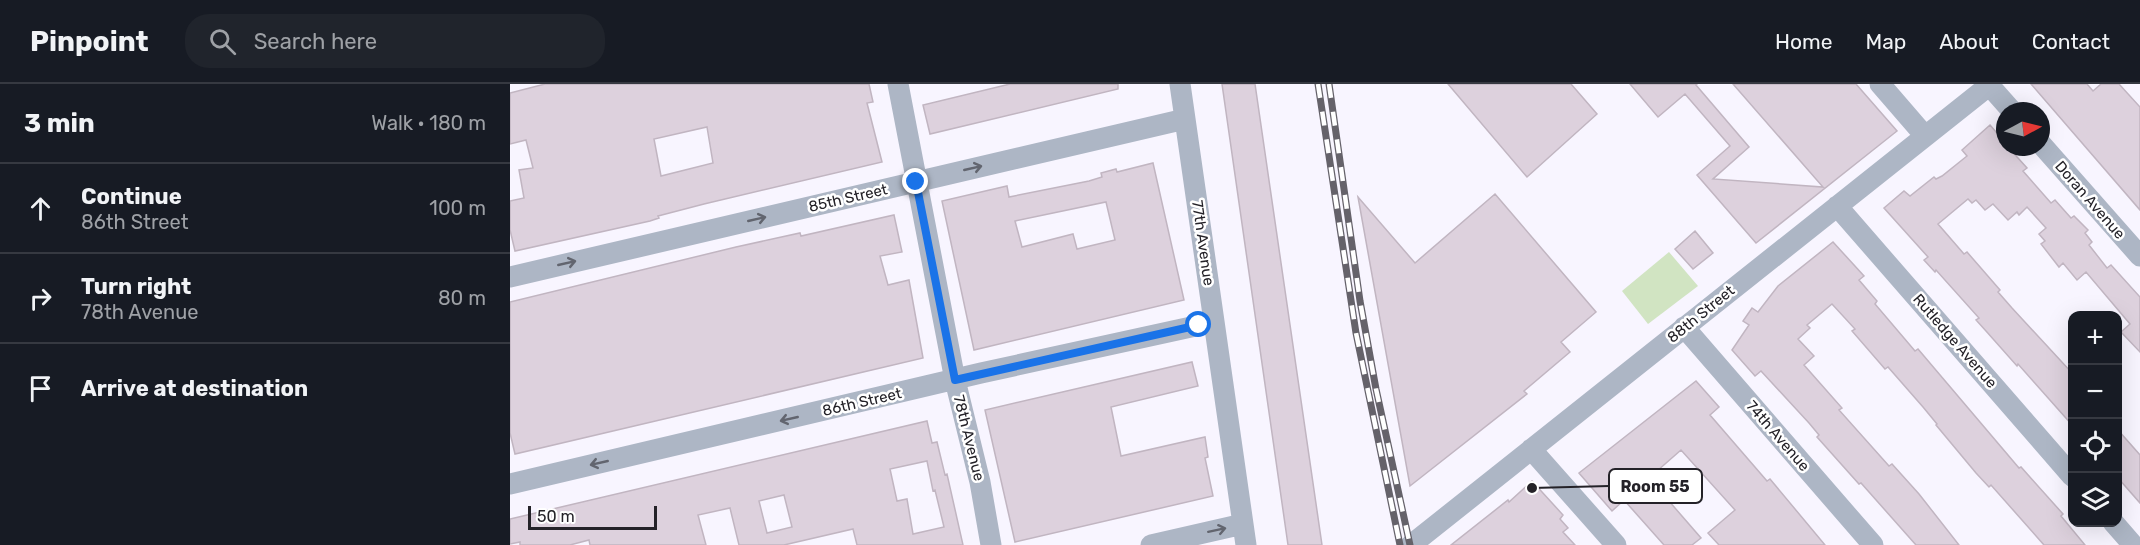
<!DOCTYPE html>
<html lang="en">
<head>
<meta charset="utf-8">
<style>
	body { margin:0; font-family:Rubik,sans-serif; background:#20242c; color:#f1f3f6 }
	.controls { position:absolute; right:18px; bottom:18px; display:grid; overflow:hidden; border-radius:12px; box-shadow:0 6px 24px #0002 }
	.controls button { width:54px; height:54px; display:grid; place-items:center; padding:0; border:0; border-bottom:2px solid #363941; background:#171b24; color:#f1f3f6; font:30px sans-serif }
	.compass { position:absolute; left:1486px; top:18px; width:54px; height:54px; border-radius:50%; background:#171b24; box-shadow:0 6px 24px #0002; rotate:83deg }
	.scale { position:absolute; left:18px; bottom:15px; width:129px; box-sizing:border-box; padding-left:6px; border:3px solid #242228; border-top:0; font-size:16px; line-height:21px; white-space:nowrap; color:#242228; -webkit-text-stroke:4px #fff; paint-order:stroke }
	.stop { position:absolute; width:18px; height:18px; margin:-14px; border:4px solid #1a73e8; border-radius:50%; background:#fff }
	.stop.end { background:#1a73e8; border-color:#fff; box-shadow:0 2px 6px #0008 }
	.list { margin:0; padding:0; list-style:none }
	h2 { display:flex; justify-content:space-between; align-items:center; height:78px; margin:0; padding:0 24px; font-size:26px }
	h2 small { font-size:20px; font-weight:400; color:#9ea1a6 }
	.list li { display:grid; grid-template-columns:39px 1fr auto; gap:18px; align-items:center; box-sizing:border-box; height:90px; padding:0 24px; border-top:2px solid #363941 }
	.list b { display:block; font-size:22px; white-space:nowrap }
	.list p { margin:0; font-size:20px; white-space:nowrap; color:#9ea1a6 }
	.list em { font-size:20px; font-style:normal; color:#9ea1a6 }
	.icon { flex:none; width:33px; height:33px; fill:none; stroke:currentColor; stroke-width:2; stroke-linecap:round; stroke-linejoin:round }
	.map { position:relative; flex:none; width:1630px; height:461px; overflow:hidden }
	header { display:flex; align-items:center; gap:36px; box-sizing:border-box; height:84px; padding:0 30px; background:#171b24; border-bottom:2px solid #363941 }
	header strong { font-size:28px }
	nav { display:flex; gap:33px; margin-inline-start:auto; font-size:21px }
	.search { width:420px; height:54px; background:#20242c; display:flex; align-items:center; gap:15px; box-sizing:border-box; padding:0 21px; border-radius:24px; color:#9ea1a6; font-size:22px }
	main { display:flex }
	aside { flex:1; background:#171b24 }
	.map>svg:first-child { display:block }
	.green { fill:#d1e4c2 }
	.building { fill:#ddd1dd; stroke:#c1b5c1; stroke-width:1.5; fill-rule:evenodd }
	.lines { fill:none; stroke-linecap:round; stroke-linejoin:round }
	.minor { stroke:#adb6c5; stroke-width:21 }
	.rail-casing { stroke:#65626a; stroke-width:7 }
	.rail { stroke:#fff; stroke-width:4.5; stroke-dasharray:14; stroke-linecap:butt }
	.oneway { stroke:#62656f }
	.route { stroke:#1a73e8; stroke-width:8 }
	.labels { text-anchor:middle; stroke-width:5; stroke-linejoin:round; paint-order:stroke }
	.street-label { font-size:15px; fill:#242228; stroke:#fff }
	.leader { fill:none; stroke:#242228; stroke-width:2 }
	.callout-dot { fill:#242228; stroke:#fff; stroke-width:2 }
	.callout { fill:#fff; stroke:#242228; stroke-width:2 }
	.callout-label { font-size:16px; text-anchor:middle; font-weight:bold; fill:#242228 }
</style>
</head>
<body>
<header>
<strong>Pinpoint</strong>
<div class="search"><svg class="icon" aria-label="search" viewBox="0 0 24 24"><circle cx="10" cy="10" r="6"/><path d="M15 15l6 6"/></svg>Search here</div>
<nav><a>Home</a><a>Map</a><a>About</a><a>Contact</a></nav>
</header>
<main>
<aside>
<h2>3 min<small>Walk · 180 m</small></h2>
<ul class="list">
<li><svg class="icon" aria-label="ahead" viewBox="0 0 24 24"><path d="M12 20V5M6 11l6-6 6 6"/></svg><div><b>Continue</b><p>86th Street</p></div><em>100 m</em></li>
<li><svg class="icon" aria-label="right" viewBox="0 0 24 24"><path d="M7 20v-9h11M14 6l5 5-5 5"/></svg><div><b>Turn right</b><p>78th Avenue</p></div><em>80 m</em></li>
<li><svg class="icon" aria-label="arrive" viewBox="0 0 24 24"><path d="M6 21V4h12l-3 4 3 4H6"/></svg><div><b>Arrive at destination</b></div></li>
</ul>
</aside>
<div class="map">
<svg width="1630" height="461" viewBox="0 0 1630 461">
	<rect width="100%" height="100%" fill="#f8f5ff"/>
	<path class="green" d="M1159,168L1188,202L1138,240L1112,207Z"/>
	<path class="building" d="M35,0H359L363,18L357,19L372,78L194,120L148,132L149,134L140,137L5,167L0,146V117L14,114L9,86L23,84L16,56L0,60V9ZM197,43L203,79L151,92L144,55Z
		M500,0H608V5L420,50L413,21Z
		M712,0H745L812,461H778Z
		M938,0H1061L1087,30L1017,93Z
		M1120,0H1187L1186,1L1239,63L1203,95L1313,103L1223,0H1346L1387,47L1246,159L1187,91L1220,62L1175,10L1148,33Z
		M1521,0H1577L1583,7L1591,0H1609L1630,23V126Z
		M1480,41L1493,56L1495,63H1498L1517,84L1513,87L1541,119L1545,116L1561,134L1564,132L1578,146L1575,149L1582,158L1579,161L1597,184L1601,181L1630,213V268L1611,248L1620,240L1576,188L1567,196L1553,179L1549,183L1531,160L1535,157L1529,150L1536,144L1517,123L1509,131L1507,128L1498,136L1483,120L1475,126L1466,116L1462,119L1458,115L1428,140L1454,170L1457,168L1490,206L1488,208L1502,224L1563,290V342L1508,280L1507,282L1476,247L1466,236L1469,234L1426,186L1425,188L1414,176L1418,173L1374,124L1394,107L1400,112L1424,93L1426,95L1432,92L1457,72L1452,66Z
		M643,79L674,216L464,266L432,117L497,102L499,113L579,97L592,93L591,89L606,85L607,88ZM596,118L605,156L567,165L563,150L512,163L505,137Z
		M985,110L1086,228L1051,258L1060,268L1014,307L1017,310L900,402L848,113L905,179Z
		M384,131L392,168L370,172L378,201L399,196L413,274L5,370L0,349V218L226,163L290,149L291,152Z
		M1185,147L1203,169L1183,185L1165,165Z
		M1323,158L1354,192L1349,196L1367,217L1365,220L1405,267L1408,265L1509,384L1511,383L1553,430L1551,432L1575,461H1534L1481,401L1479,403L1466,389L1426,341L1427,340L1413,323L1378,283L1375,285L1342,247L1345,245L1322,220L1297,241L1300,244L1288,255L1304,272L1294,281L1332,324L1329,326L1379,382L1382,380L1409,410L1449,461H1406L1351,399L1349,400L1307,353L1309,351L1299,339L1251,287L1245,292L1222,266L1239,241L1233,237L1242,224L1248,228L1268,202Z
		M682,278L688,302L601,323L611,372L695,353L698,373L695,374L703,412L505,458L475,326Z
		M1186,297L1209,323L1200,331L1257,397L1260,395L1315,461H1209L1198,449L1225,426L1171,366L1139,394L1191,454L1182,461H1154L1114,416L1102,427L1069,389Z
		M417,337L422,359L427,358L435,391L437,390L453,461H347L343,445L274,461H229L220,424L188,431L196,461H80L79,456L60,461H10V458L0,460V435ZM417,377L423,407L425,406L434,443L403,450L397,415L387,417L380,385ZM274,411L282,443L257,449L249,417Z
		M1608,346L1630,371V419L1608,394Z
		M1022,397L1053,431L1050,435L1058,444L1053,448L1065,461H941L998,416L999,418Z"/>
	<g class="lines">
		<path class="minor" d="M388,0L445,296L470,398L481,461
			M670,0L736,461
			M1370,0L1415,52
			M1479,1L1502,27
			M1531,60L1630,172
			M1327,122L1562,392
			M0,193L675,35
			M1174,243L1363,461
			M1021,365L1106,461
			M0,400L471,289L704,238
			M1603,438L1623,461
			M641,461L733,440
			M901,461L1481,0"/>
		<g class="rail-casing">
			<path id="rail" d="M808,0L846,249L890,461
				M819,0L850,217L866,305L900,461"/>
		</g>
		<use href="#rail" class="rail"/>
	</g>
	<defs><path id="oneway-shaft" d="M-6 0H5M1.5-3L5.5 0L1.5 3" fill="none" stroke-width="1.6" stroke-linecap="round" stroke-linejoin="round" transform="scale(1.5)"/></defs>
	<g class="oneway">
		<use href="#oneway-shaft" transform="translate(463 84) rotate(-13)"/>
		<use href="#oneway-shaft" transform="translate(247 135) rotate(-13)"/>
		<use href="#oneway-shaft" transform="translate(57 179) rotate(-13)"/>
		<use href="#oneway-shaft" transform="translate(279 335) rotate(167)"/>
		<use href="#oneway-shaft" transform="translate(89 379) rotate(167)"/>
		<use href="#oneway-shaft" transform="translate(707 446) rotate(-12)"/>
	</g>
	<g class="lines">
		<path class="route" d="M406,98L445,296L689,241"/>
	</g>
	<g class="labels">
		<g class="street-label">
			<text transform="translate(338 114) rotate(-13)" y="5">85th Street</text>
			<text transform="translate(1580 116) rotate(49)" y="5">Doran Avenue</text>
			<text transform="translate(693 159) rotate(82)" y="5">77th Avenue</text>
			<text transform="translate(1191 230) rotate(-39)" y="5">88th Street</text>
			<text transform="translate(1445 257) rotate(49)" y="5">Rutledge Avenue</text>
			<text transform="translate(352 318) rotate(-13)" y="5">86th Street</text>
			<text transform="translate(1268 352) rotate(49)" y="5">74th Avenue</text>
			<text transform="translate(459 354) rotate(76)" y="5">78th Avenue</text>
		</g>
	</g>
	<path class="leader" d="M1022 404L1099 402"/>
	<circle class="callout-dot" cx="1022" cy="404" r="6"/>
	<rect class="callout" x="1099" y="385" width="93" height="34" rx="6"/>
	<g class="callout-label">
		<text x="1145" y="408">Room 55</text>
	</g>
</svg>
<div class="controls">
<button>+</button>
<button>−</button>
<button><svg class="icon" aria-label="locate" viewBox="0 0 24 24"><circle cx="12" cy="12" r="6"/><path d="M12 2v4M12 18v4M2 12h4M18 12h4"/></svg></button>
<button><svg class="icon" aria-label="layers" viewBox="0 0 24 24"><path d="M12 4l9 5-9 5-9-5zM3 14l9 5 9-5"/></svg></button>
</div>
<svg class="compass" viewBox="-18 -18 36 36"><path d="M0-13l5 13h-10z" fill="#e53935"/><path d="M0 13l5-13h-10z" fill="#9ea1a6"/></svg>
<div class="scale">50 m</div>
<div class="stop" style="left:689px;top:241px"></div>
<div class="stop end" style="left:406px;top:98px"></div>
</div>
</main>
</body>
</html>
